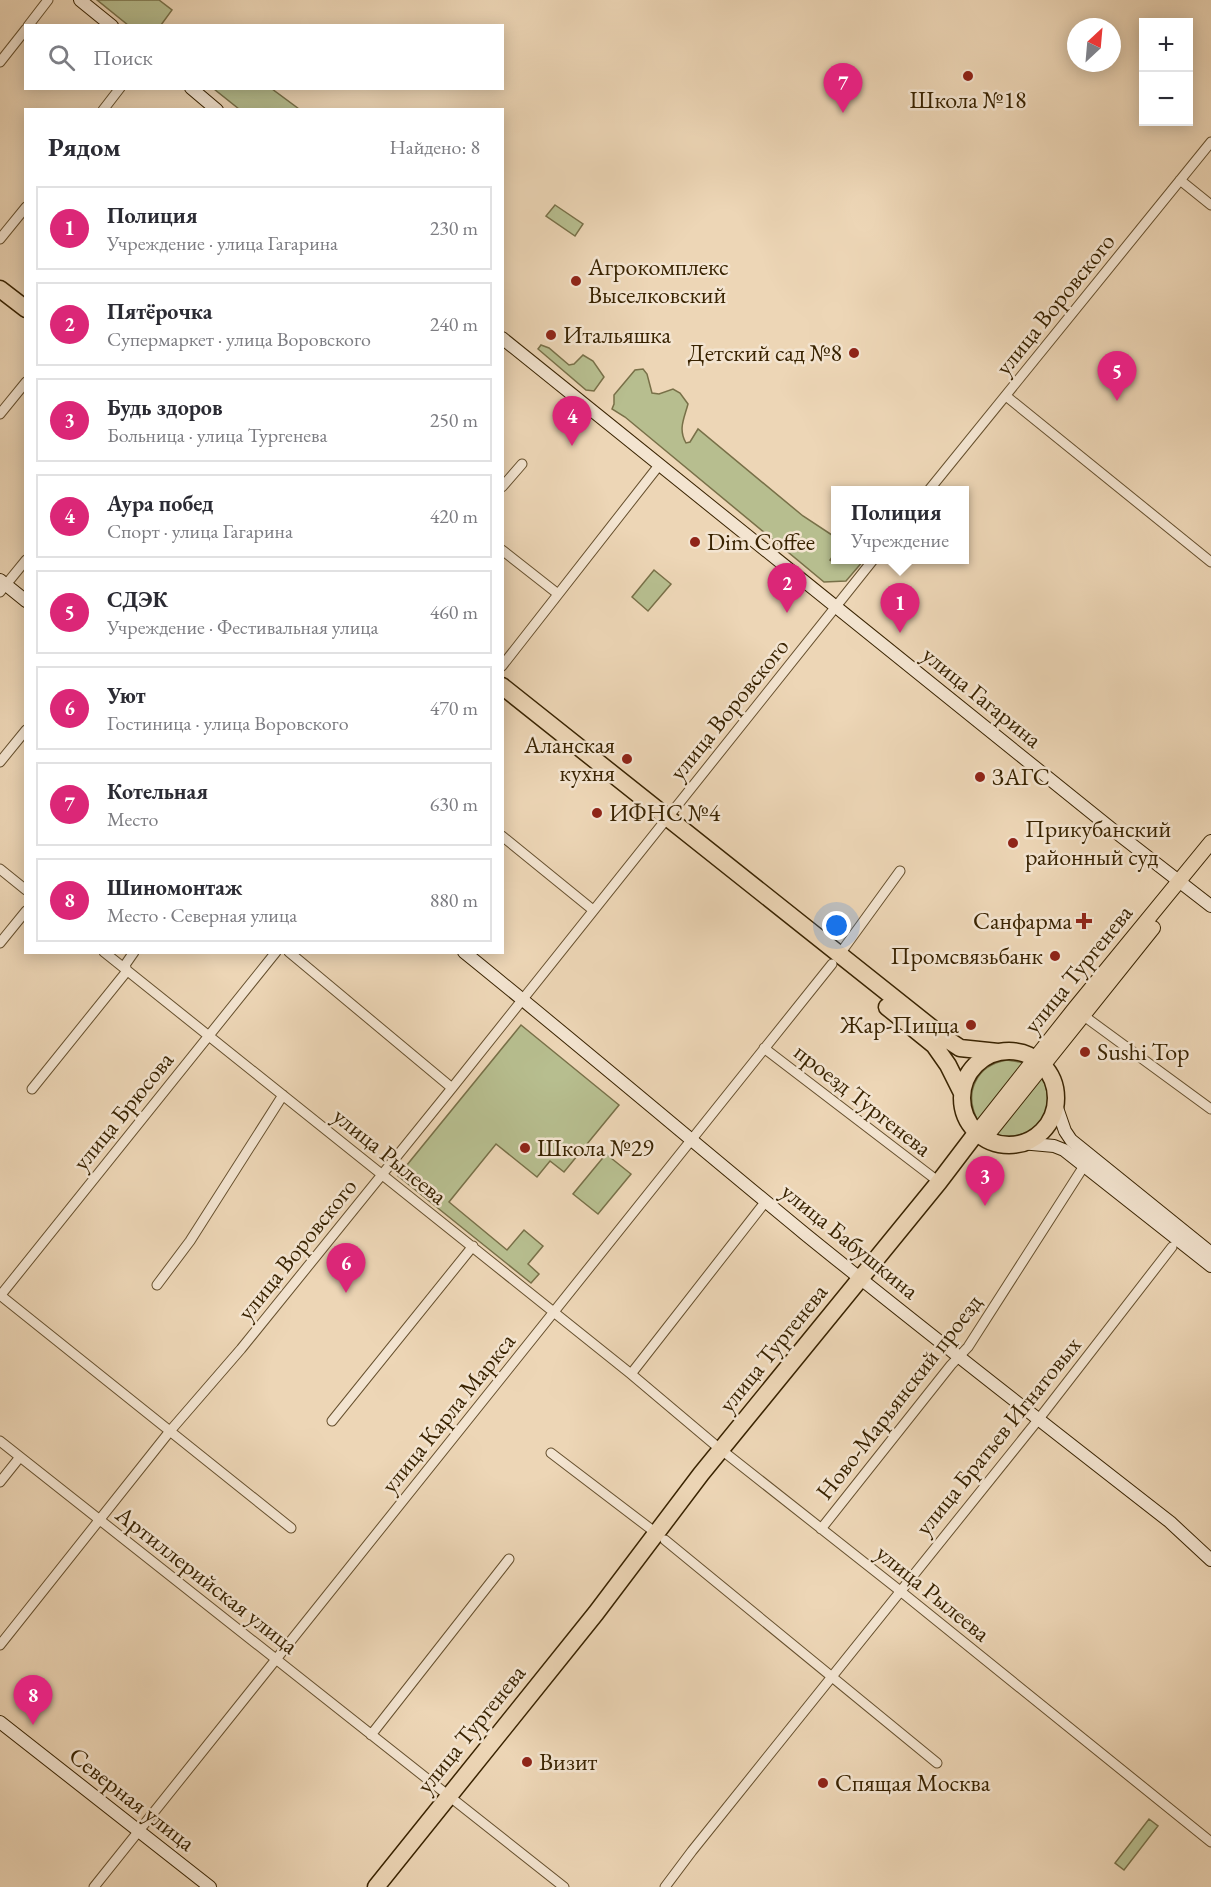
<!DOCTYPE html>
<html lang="ru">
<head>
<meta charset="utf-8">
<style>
	body { margin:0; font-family:"EB Garamond",serif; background:#f7f7f7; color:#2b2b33 }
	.controls { position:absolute; right:18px; top:18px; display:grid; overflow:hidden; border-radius:0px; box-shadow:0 3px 15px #0003 }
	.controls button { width:54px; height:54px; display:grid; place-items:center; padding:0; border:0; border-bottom:2px solid #e1e1e2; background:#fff; color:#2b2b33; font:30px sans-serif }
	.compass { position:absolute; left:1067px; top:18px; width:54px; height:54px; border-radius:50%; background:#fff; box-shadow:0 3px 15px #0003; rotate:26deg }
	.you { position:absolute; left:837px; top:926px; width:21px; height:21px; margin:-15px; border:4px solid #fff; border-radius:50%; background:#1a73e8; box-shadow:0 0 0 9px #1a73e833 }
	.badge { display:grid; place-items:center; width:39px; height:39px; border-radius:50%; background:#db2777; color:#fff; font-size:20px; font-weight:700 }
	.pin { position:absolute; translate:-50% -50px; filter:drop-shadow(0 2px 3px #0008) }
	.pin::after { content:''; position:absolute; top:32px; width:21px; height:18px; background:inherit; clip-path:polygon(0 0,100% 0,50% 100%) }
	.popup { position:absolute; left:831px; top:486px; width:138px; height:78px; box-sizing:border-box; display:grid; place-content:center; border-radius:0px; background:#fff; filter:drop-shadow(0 2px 4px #0005); font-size:20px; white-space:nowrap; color:#7c7c81 }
	.popup b { font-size:22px; color:#2b2b33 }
	.popup::after { content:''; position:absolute; left:50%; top:100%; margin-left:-12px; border:12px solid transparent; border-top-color:#fff }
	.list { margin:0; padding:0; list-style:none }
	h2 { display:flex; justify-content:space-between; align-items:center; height:78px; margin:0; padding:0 24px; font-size:26px }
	h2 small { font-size:20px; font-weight:400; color:#7c7c81 }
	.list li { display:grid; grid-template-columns:39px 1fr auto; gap:18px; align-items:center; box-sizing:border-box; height:84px; margin:0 12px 12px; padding:0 12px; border:2px solid #e1e1e2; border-radius:0px }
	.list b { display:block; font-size:22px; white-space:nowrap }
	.list p { margin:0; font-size:20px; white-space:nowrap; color:#7c7c81 }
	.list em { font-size:20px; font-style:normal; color:#7c7c81 }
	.icon { flex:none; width:33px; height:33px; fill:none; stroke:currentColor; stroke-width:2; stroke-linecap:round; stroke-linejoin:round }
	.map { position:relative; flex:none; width:1211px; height:1887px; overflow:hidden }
	.search { position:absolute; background:#fff; box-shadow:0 3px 15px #0003; left:24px; top:24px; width:480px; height:66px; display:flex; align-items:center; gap:15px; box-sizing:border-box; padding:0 21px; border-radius:0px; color:#7c7c81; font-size:22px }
	.panel { position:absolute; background:#fff; box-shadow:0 3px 15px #0003; left:24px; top:108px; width:480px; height:846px; border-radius:0px }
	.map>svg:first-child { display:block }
	.green { fill:#b7be8f; stroke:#787048; stroke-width:1.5 }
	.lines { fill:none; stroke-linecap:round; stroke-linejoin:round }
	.street-casing { stroke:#66502e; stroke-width:11 }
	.secondary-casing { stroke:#392301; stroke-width:14 }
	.primary-casing { stroke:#392301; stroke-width:16 }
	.highway-casing { stroke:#392301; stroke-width:19 }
	.street { stroke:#f3e4d0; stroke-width:9 }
	.secondary { stroke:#f3e4d0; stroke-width:12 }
	.primary { stroke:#edd6b6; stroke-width:14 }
	.highway { stroke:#edd6b6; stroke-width:16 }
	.poi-dot { fill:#8f2418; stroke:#f3e4d0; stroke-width:2 }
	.labels { text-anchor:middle; stroke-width:5; stroke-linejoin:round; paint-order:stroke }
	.poi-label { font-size:24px; fill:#392301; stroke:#f3e4d0; text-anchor:start }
	.street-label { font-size:24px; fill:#392301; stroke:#f3e4d0 }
</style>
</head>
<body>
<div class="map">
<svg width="1211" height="1887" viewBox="0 0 1211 1887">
	<rect width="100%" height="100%" fill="#edd6b6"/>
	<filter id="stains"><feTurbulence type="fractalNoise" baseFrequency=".00333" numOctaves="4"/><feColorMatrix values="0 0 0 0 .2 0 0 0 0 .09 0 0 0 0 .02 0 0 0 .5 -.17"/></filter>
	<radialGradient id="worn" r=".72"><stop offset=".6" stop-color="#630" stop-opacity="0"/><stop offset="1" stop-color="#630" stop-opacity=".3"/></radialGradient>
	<path class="green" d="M97,0H159L172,10L161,25H128Z
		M214,89H272L299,109H239Z
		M555,205L583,224L575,236L546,216Z
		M541,345L549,348L569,365L574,364L583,355L593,361L604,377L594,391L586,390L538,349Z
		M643,369L647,374L652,393L659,394L673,389L680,393L688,404C684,419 678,429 686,443L690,442L698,429L803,516L835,537V553L830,560L834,563L843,560H864L846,581L824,582L625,417L612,409L614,404V395L635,370Z
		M654,570L671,584L648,611L632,597Z
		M521,1025L619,1105L564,1172L550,1161L537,1177L496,1144L449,1202L507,1250L524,1230L543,1246L528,1264L539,1274L531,1283L398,1176Z
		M1007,1060L1025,1063L978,1121C963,1093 976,1065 1007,1060Z
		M1042,1077C1059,1112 1035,1143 996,1135Z
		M606,1154L631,1174L598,1214L573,1194Z
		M1149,1819L1158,1826L1124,1870L1115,1863Z"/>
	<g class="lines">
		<g class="street-casing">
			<path id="street" d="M28,26L48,0
				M0,62L26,29
				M103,110L120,88
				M1180,180L1211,205
				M0,239L26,207
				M1006,396L1211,562
				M0,414L26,382
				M502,487L522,464
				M929,490L1211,142
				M502,550L558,594
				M0,592L26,560
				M502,666L660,464
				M0,762L26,730
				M502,836L593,910
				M0,869L26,890
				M0,943L26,911
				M104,952L631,1374L714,1444L899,1590L1211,1842
				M289,952L452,1088
				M839,955L900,871
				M1084,1016L1211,1109
				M764,1048L939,1182
				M32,1089L127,971L125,965L134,952
				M157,1285L190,1241L283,1095
				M0,1295L291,1528
				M0,1296L276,952
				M631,1374L766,1201
				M332,1421L473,1246
				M0,1441L564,1887
				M551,1453L656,1533
				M0,1482L20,1457
				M821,1529L951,1365L968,1347L1084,1166
				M665,1540L937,1763
				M0,1645L170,1431L241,1349L452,1088L873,560
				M371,1735L509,1559
				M94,1887L832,964
				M665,1887L692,1851L1038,1420L1172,1247"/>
		</g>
		<g class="secondary-casing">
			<path id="secondary" d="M80,0L112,26
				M191,88L217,110
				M502,338L1113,830L1211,906
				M0,580L26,601
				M464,952C579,1045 691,1140 805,1234C926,1332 1048,1427 1170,1522L1211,1560
				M1056,1105L1065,1131L1071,1140L1211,1253
				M1021,1143L1054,1146L1064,1150L1211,1266
				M0,1722L210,1887"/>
		</g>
		<g class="primary-casing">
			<path id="primary" d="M977,1132L1075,1008L1211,842
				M985,1138L1153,928"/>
		</g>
		<g class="highway-casing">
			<path id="highway" d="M0,289L26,309
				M502,686L942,1036L960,1048L998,1052
				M887,1007L934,1045L948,1065L962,1093
				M962 1098a47 47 0 1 1 94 0a47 47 0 1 1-94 0Z
				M376,1887L596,1613L701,1474L939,1182L977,1132"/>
		</g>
		<use href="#street" class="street"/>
		<use href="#secondary" class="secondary"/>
		<use href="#primary" class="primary"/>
		<use href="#highway" class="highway"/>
	</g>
	<g class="poi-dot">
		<circle cx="968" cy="76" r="6"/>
		<circle cx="576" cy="281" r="6"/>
		<circle cx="551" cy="335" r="6"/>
		<circle cx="854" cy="353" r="6"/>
		<circle cx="695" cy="542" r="6"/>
		<circle cx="627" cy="759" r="6"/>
		<circle cx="980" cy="777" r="6"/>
		<circle cx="597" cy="813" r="6"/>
		<circle cx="1013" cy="843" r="6"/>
		<path d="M1081 912h6v6h6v6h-6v6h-6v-6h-6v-6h6z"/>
		<circle cx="1055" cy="956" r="6"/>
		<circle cx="971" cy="1025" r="6"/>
		<circle cx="1085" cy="1052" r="6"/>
		<circle cx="525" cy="1148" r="6"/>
		<circle cx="527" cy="1762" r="6"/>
		<circle cx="823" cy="1783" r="6"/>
	</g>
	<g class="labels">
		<g class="poi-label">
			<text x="968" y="108" text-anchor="middle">Школа №18</text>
			<text x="588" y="275">Агрокомплекс<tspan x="588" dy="28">Выселковский</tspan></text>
			<text x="563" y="343">Итальяшка</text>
			<text x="842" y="361" text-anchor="end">Детский сад №8</text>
			<text x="707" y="550">Dim Coffee</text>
			<text x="615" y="753" text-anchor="end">Аланская<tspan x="615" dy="28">кухня</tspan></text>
			<text x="992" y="785">ЗАГС</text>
			<text x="609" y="821">ИФНС №4</text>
			<text x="1025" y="837">Прикубанский<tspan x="1025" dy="28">районный суд</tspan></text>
			<text x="1072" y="929" text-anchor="end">Санфарма</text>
			<text x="1043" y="964" text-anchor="end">Промсвязьбанк</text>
			<text x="959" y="1033" text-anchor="end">Жар-Пицца</text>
			<text x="1097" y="1060">Sushi Top</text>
			<text x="537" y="1156">Школа №29</text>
			<text x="539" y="1770">Визит</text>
			<text x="835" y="1791">Спящая Москва</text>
		</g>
		<g class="street-label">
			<text transform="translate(1055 304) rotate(-51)" y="8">улица Воровского</text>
			<text transform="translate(982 697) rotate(39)" y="8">улица Гагарина</text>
			<text transform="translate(729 709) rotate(-51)" y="8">улица Воровского</text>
			<text transform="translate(1078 969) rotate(-51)" y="8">улица Тургенева</text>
			<text transform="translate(863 1100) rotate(38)" y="8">проезд Тургенева</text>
			<text transform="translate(123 1111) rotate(-51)" y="8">улица Брюсова</text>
			<text transform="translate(390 1156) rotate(39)" y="8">улица Рылеева</text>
			<text transform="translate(850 1241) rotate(39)" y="8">улица Бабушкина</text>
			<text transform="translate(297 1249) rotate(-51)" y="8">улица Воровского</text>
			<text transform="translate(773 1348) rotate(-51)" y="8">улица Тургенева</text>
			<text transform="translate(899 1397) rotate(-52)" y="8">Ново-Марьянский проезд</text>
			<text transform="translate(448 1413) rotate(-51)" y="8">улица Карла Маркса</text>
			<text transform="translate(998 1436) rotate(-51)" y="8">улица Братьев Игнатовых</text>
			<text transform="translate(207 1580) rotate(38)" y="8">Артиллерийская улица</text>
			<text transform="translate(933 1593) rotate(39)" y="8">улица Рылеева</text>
			<text transform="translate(471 1729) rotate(-51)" y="8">улица Тургенева</text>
			<text transform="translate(132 1799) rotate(38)" y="8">Северная улица</text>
		</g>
	</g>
	<rect width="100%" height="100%" filter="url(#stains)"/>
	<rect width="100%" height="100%" fill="url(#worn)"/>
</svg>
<div class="controls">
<button>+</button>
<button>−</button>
</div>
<svg class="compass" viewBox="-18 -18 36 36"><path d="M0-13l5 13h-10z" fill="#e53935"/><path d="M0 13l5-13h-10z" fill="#7c7c81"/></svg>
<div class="you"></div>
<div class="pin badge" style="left:900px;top:633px">1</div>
<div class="popup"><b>Полиция</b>Учреждение</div>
<div class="pin badge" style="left:787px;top:613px">2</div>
<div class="pin badge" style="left:985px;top:1206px">3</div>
<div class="pin badge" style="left:572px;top:446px">4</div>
<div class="pin badge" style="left:1117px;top:401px">5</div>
<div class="pin badge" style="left:346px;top:1293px">6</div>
<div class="pin badge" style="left:843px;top:113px">7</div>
<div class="pin badge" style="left:33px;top:1725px">8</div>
<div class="search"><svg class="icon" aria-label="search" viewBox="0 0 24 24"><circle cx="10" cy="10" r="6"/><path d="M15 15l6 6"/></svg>Поиск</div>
<section class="panel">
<h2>Рядом<small>Найдено: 8</small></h2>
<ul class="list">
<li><span class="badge">1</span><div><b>Полиция</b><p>Учреждение · улица Гагарина</p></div><em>230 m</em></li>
<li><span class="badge">2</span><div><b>Пятёрочка</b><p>Супермаркет · улица Воровского</p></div><em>240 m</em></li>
<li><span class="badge">3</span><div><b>Будь здоров</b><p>Больница · улица Тургенева</p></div><em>250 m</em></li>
<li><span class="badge">4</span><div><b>Аура побед</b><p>Спорт · улица Гагарина</p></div><em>420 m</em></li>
<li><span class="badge">5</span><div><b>СДЭК</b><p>Учреждение · Фестивальная улица</p></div><em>460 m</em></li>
<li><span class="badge">6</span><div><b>Уют</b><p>Гостиница · улица Воровского</p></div><em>470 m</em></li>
<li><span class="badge">7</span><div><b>Котельная</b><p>Место</p></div><em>630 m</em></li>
<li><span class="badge">8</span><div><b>Шиномонтаж</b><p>Место · Северная улица</p></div><em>880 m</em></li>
</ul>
</section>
</div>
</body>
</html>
